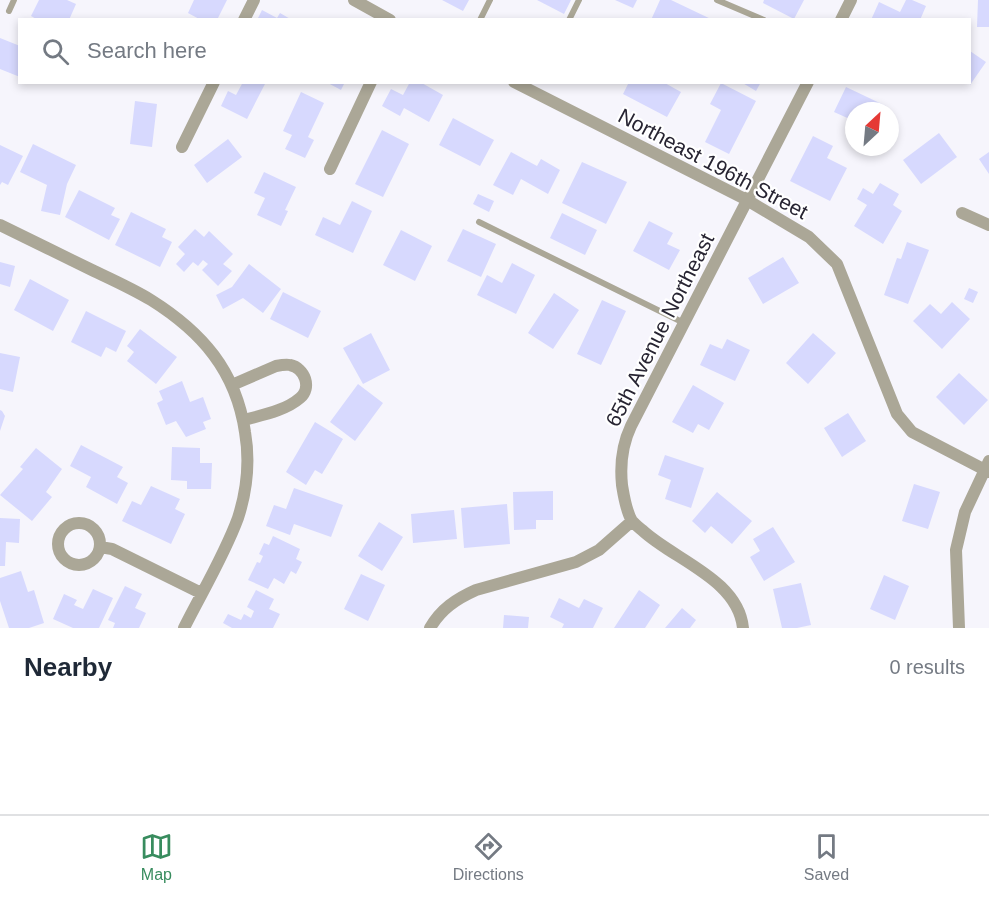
<!DOCTYPE html>
<html lang="en">
<head>
<meta charset="utf-8">
<style>
	body { margin:0; font-family:Helvetica,sans-serif; background:#f6f6f7; color:#1f2937 }
	.compass { position:absolute; left:845px; top:102px; width:54px; height:54px; border-radius:50%; background:#fff; box-shadow:0 3px 9px #0003; rotate:26deg }
	.list { margin:0; padding:0; list-style:none }
	h2 { display:flex; justify-content:space-between; align-items:center; height:78px; margin:0; padding:0 24px; font-size:26px }
	h2 small { font-size:20px; font-weight:400; color:#747a83 }
	.icon { flex:none; width:33px; height:33px; fill:none; stroke:currentColor; stroke-width:2; stroke-linecap:round; stroke-linejoin:round }
	.map { position:relative; flex:none; width:989px; height:628px; overflow:hidden }
	.search { position:absolute; background:#fff; box-shadow:0 3px 9px #0003; left:18px; right:18px; top:18px; height:66px; display:flex; align-items:center; gap:15px; box-sizing:border-box; padding:0 21px; border-radius:0px; color:#747a83; font-size:22px }
	.sheet { height:186px; background:#fff }
	nav { display:flex; justify-content:space-around; align-items:center; box-sizing:border-box; height:84px; border-top:2px solid #e0e1e3; background:#fff; font-size:16px; color:#747a83 }
	nav a { display:grid; justify-items:center; gap:3px }
	nav .on { color:#388c5e }
	.map>svg:first-child { display:block }
	.building { fill:#d7d9fe }
	.lines { fill:none; stroke-linecap:round; stroke-linejoin:round }
	.service { stroke:#aba797; stroke-width:6 }
	.minor { stroke:#aba797; stroke-width:12 }
	.labels { text-anchor:middle; stroke-width:4.5; stroke-linejoin:round; paint-order:stroke }
	.street-label { font-size:21px; fill:#272432; stroke:#fff }
</style>
</head>
<body>
<div class="map">
<svg width="989" height="628" viewBox="0 0 989 628">
	<rect width="100%" height="100%" fill="#f6f5fc"/>
	<path class="building" d="M39,0H67L76,4L69,20H38L31,16Z
		M194,0H227L217,20H201L188,13Z
		M442,0H469L463,11Z
		M537,0H571L564,14Z
		M615,0H637L633,8Z
		M660,0H671L713,20H651Z
		M764,0H804L794,19L763,3Z
		M906,0H912L926,6L920,20H871L879,2L900,12Z
		M978,0H989V27H977Z
		M262,10L277,18L280,13L292,20H257Z
		M0,38L20,46V77L0,69Z
		M970,51L986,62L970,85Z
		M243,82H266L247,119L221,106L228,91L236,95Z
		M326,82H345L341,90Z
		M410,82H420L443,95L429,122L404,108L400,116L382,106L391,89L403,95Z
		M629,82H663L681,92L667,117L623,94Z
		M741,82H761L756,91Z
		M721,83L756,101L729,154L705,142L721,110L710,104Z
		M846,87L886,106L884,111H854V121L834,112Z
		M301,92L324,103L308,137L314,140L305,158L285,149L292,135L283,131Z
		M135,101L157,104L152,147L130,144Z
		M453,118L494,140L480,166L439,145Z
		M382,130L409,144L383,197L355,184Z
		M939,133L957,157L921,184L903,160Z
		M813,136L833,146L827,158L847,168L830,201L790,181Z
		M228,139L242,157L207,183L194,165Z
		M33,144L76,165L67,184L60,215L41,211L47,185L20,172Z
		M0,145L23,156L8,185L2,182L0,185Z
		M511,152L537,166L541,159L560,170L548,194L521,179L513,195L493,185Z
		M989,152V174L979,159Z
		M582,162L627,182L606,224L562,203Z
		M264,172L296,187L285,210L288,211L281,226L257,215L265,198L254,193Z
		M880,183L899,194L893,205L902,211L883,244L854,226L867,205L857,199L863,188L873,194Z
		M79,190L115,208L111,215L120,219L109,240L65,217Z
		M478,194L494,201L489,212L473,204Z
		M352,201L372,211L353,253L315,235L323,217L340,225Z
		M131,212L166,229L162,237L172,242L160,267L115,245Z
		M562,213L597,230L585,255L550,238Z
		M649,221L673,233L667,244L680,250L669,270L633,251Z
		M195,229L204,237L209,231L233,254L223,264L232,271L218,286L202,270L208,264L203,260L198,266L193,262L184,272L176,264L185,254L178,247Z
		M463,229L496,244L481,277L447,261Z
		M401,230L432,246L415,281L383,265Z
		M907,242L929,250L908,304L884,295L897,258L901,259Z
		M783,257L799,283L763,304L748,278Z
		M0,262L15,266L10,287L0,284Z
		M512,263L535,275L516,314L477,295L487,275L502,283Z
		M249,264L281,289L263,313L243,298L223,309L216,295L232,287Z
		M30,279L69,300L53,331L14,310Z
		M969,288L978,292L973,303L964,299Z
		M283,292L321,311L308,338L270,319Z
		M554,293L579,310L553,349L528,333Z
		M602,300L626,311L601,365L577,354Z
		M952,302L970,319L942,349L913,321L930,304L941,314Z
		M86,311L126,331L116,352L106,347L101,357L71,342Z
		M140,329L177,357L156,384L127,361L134,352L127,346Z
		M371,333L390,370L363,384L343,348Z
		M813,333L836,353L808,384L786,363Z
		M727,339L750,350L735,381L700,365L710,344L722,349Z
		M0,353L20,357L13,392L0,389Z
		M959,373L988,400L964,425L936,397Z
		M182,381L190,402L203,397L211,419L203,422L206,429L186,437L176,421L166,425L157,403L163,400L159,391Z
		M358,384L383,403L355,441L330,422Z
		M693,385L724,403L709,430L698,424L693,433L672,422Z
		M0,410L2,411L5,416L0,431Z
		M848,413L866,441L842,457L824,428Z
		M315,422L343,439L322,474L315,470L306,485L286,472Z
		M81,445L123,467L117,477L128,483L117,504L86,487L91,477L70,466Z
		M172,447L200,448V463H212L211,489H187V481L171,480Z
		M36,448L62,469L46,492L52,497L32,521L0,495L23,469L20,467Z
		M665,455L704,468L691,508L665,499L671,480L658,475Z
		M914,484L940,492L928,529L902,521Z
		M151,486L180,499L175,509L185,514L171,544L122,521L132,501L141,505Z
		M294,488L343,505L331,537L294,524L290,535L266,526L274,505L286,509Z
		M553,491V520H536V529L514,530L513,492Z
		M717,492L752,521L732,544L711,526L705,533L692,521Z
		M507,504L510,544L464,548L461,508Z
		M454,510L457,539L413,543L411,514Z
		M0,518L20,519L19,543L6,542L5,566H0Z
		M379,522L403,537L382,571L358,556Z
		M773,527L795,562L764,581L750,557L760,551L753,539Z
		M273,536L300,549L296,559L302,562L296,574L291,571L284,584L274,578L268,589L248,580L257,562L260,563L263,556L259,554L264,543L269,545Z
		M21,571L28,592L34,590L44,623L29,628H9L0,601V578Z
		M361,574L385,585L368,621L344,609Z
		M884,575L909,586L895,620L870,609Z
		M801,583L811,625L797,628H782L773,589Z
		M125,586L142,594L135,608L146,613L139,628H113L115,623L108,620Z
		M93,589L113,598L99,628H73L53,619L64,594L77,600L74,605L83,609Z
		M256,590L274,599L269,609L280,614L273,628H232L223,623L228,614L241,620L244,614L251,618L254,611L247,607Z
		M639,590L660,605L645,628H614Z
		M559,598L579,608L584,599L603,608L593,628H562L564,624L550,617Z
		M682,608L696,620L690,628H665Z
		M504,615L529,617L528,628H503Z"/>
	<g class="lines">
		<path class="service" d="M717,0L764,20
			M9,11L14,0
			M480,20L490,0
			M569,20L579,0
			M479,222L684,323"/>
		<path class="minor" d="M354,0L390,20
			M244,20L254,0
			M841,20L851,0
			M514,82L747,200L809,237L837,264L897,414L912,432L989,472
			M182,147L214,82
			M330,169L371,82
			M962,213L989,225
			M0,225C31,240 63,256 94,271C113,280 133,289 151,300C202,332 236,371 245,432C250,461 247,490 238,518C224,556 202,592 184,628
			M232,385L276,366C281,365 286,364 290,365C305,368 312,388 300,398C285,411 262,415 244,420
			M58 544a21 21 0 1 1 42 0a21 21 0 1 1-42 0Z
			M100,547L112,549L201,593
			M430,628C441,609 456,599 476,590L576,562L599,550L632,521
			M743,628C738,579 674,560 642,530C639,528 635,524 632,521C626,511 624,497 622,485C620,465 622,445 631,426L808,82
			M959,628L956,550L965,512L989,461"/>
	</g>
	<g class="labels">
		<g class="street-label">
			<text transform="translate(713 164) rotate(28)" y="7">Northeast 196th Street</text>
			<text transform="translate(660 330) rotate(-63)" y="7">65th Avenue Northeast</text>
		</g>
	</g>
</svg>
<svg class="compass" viewBox="-18 -18 36 36"><path d="M0-13l5 13h-10z" fill="#e53935"/><path d="M0 13l5-13h-10z" fill="#747a83"/></svg>
<div class="search"><svg class="icon" aria-label="search" viewBox="0 0 24 24"><circle cx="10" cy="10" r="6"/><path d="M15 15l6 6"/></svg>Search here</div>
</div>
<section class="sheet">
<h2>Nearby<small>0 results</small></h2>
<ul class="list">
</ul>
</section>
<nav>
<a class="on"><svg class="icon" aria-label="map" viewBox="0 0 24 24"><path d="M3 6l6-2 6 2 6-2v14l-6 2-6-2-6 2zM9 4v14M15 6v14"/></svg>Map</a>
<a><svg class="icon" aria-label="directions" viewBox="0 0 24 24"><path d="M12 3l9 9-9 9-9-9zM9 14v-3h6M13 9l2 2-2 2"/></svg>Directions</a>
<a><svg class="icon" aria-label="saved" viewBox="0 0 24 24"><path d="M7 4h10v16l-5-4-5 4z"/></svg>Saved</a>
</nav>
</body>
</html>
